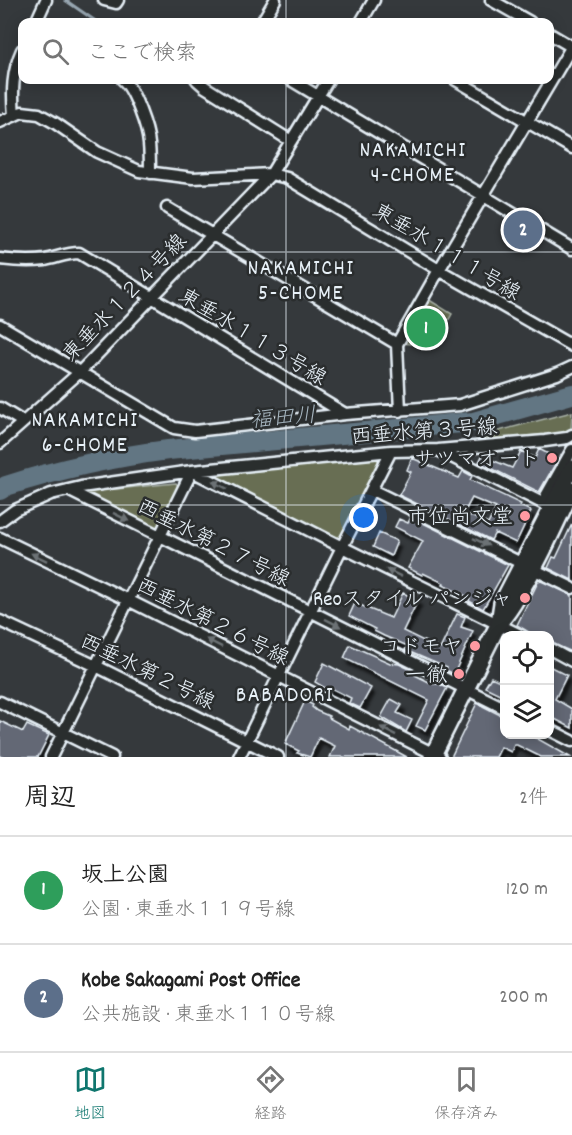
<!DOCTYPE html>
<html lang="ja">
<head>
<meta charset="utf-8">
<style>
	body { margin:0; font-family:Dekko,"Klee One",sans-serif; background:#f6f6f6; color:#222 }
	.controls { position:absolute; right:18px; bottom:18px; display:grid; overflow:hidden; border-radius:12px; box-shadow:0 3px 15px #0003 }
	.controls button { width:54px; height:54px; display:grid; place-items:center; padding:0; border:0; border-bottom:2px solid #e0e0e0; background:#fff; color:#222; font:30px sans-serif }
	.you { position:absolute; left:364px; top:518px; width:21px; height:21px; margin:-15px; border:4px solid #fff; border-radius:50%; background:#1a73e8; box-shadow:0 0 0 9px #1a73e833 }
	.badge { display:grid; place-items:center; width:39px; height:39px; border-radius:50%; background:#0f766e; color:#fff; font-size:20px; font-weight:700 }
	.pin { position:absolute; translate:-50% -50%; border:3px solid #fff; box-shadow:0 2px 6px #0006 }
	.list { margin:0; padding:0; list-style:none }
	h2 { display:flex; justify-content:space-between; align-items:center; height:78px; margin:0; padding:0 24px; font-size:26px }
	h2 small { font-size:20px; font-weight:400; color:#767676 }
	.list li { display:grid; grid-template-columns:39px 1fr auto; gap:18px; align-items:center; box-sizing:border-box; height:108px; padding:0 24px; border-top:2px solid #e0e0e0 }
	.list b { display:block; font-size:22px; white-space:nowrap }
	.list p { margin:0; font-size:20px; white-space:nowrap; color:#767676 }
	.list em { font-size:20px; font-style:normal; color:#767676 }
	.icon { flex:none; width:33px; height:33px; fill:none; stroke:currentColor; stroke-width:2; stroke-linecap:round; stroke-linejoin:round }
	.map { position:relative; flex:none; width:572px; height:757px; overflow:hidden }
	.search { position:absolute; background:#fff; box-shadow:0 3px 15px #0003; left:18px; right:18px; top:18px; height:66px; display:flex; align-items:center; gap:15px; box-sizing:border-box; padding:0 21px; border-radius:12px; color:#767676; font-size:22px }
	.sheet { height:294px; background:#fff }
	nav { display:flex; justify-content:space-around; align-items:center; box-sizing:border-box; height:84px; border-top:2px solid #e0e0e0; background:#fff; font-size:16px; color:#767676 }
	nav a { display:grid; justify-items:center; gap:3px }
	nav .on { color:#0f766e }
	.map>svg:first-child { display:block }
	.green { fill:#676e53; stroke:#a8b0a6; stroke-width:1.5 }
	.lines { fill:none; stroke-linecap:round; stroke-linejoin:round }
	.stream { stroke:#98a7b2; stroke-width:3 }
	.river { stroke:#627683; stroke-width:20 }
	.building { fill:#636775; stroke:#e8f1f8; stroke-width:1.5; fill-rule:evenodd; filter:url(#shadow) }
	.minor-casing { stroke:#e8f1f8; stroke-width:15 }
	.secondary-casing { stroke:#e8f1f8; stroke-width:20 }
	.minor { stroke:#2a2d2e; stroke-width:10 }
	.secondary { stroke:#2a2d2e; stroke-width:15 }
	.oneway { fill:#6c7275 }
	.grid { fill:none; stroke:#e8f1f8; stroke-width:1.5; stroke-opacity:0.55 }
	.poi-dot { fill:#ff9aa2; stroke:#2a2d2e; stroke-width:2 }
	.labels { text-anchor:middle; stroke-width:5; stroke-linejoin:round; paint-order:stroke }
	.street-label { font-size:21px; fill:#e8f1f8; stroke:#2a2d2e }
	.poi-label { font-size:21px; fill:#e8f1f8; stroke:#2a2d2e; text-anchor:end }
	.neighbourhood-label { font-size:22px; letter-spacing:1.5px; fill:#e8f1f8; stroke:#2a2d2e }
	.water-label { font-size:22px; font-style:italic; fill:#a5b4be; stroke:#2a2d2e }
</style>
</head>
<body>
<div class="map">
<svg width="572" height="757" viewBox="0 0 572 757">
	<defs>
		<filter id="shadow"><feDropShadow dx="3.5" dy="6" stdDeviation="1.5" flood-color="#0009"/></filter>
	</defs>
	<rect width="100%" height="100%" fill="#35393c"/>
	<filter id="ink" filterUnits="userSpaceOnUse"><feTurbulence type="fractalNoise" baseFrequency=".0167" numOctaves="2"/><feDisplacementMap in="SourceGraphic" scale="12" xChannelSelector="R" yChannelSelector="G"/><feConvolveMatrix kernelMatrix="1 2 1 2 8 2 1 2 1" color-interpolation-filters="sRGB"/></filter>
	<g filter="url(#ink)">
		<path class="green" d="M426,298L452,314L434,346L401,343Z
			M572,412L571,432L483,440V435Z
			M376,458L379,462L342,536L336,540L215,478L216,475Z
			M176,483L179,487L160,526L154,530L85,496L86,492Z"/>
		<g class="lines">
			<path class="stream" d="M65,0L97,22
				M189,80L191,82"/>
			<path class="river" d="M0,490L6,486C59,469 113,457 168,450L473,422L572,394"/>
		</g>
		<path class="building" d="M539,449L558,459L539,492L479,462L482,456L512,468L521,451L535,458Z
			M412,458L459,478L463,471L472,476L470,480L521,504L520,506L531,511L516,543L495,533L491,540L399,495L411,472L407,470ZM472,498L496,508L488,524L464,513Z
			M411,517L508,565L483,609L469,601L470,598L443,585L444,583L423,573L422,575L408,568L423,541L395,527L399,519L408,523Z
			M572,524V580L548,568L553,557L556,558Z
			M379,533L397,541L391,556L373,547Z
			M541,581L572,595V652L549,642V636H535L517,625L538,582Z
			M403,593L418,600L403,631L440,649L457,614L465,617L461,627L473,631L454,674L446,670L447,668L405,650L408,646L384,636L374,631L375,629L349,616L355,603L391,618Z
			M350,645L390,663L399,664L416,672L415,675L433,684H439L447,688L425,730L416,726L429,700L344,658Z
			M324,663L371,688L360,708L349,703L351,698L331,688L330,691L315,682Z
			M549,666L567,675L555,699L572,709V728L549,716Z
			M491,677L504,683V696L485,687Z
			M391,699L402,705L397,713L412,720L406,732L381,717Z
			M305,701L313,705L312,707L317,711L329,716V718L349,729L350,726L407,757H330L335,746L319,738L310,757L297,753L299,751L285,744Z
			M477,703L504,717V735H531L570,757H541L517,745H514L511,752L501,747L496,757H451Z
			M0,721L23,732L27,725L49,735L38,757H0Z"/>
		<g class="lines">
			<g class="minor-casing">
				<path id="minor" d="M104,0L116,3L118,0
					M491,0L530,22
					M36,22L46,0
					M262,22L275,0
					M361,22L374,0
					M550,34L572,47
					M123,80C134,89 148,129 149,144C150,154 150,163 150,173
					M197,80L205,87L291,141
					M291,80L572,249
					M456,80L572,148
					M14,116C12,92 12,72 22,50
					M0,122L22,112L39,114L55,123L97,152L139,171L193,178L271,174L287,178L439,270L572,346
					M167,208L397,344L400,411
					M0,259C15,261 30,262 45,260C57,258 66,253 79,253L345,414
					M0,325L174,428L195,431L345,414L460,405L557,374L572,367
					M397,344L439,270L572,46
					M0,408L23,422
					M0,443L81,371L271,174L328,80
					M438,450L550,507
					M68,490L504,708
					M372,490L572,588
					M542,503L572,450
					M0,521L15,510L51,494L81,487L192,471L391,451L438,450L545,441L567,438L572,435
					M0,538L128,600L440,757
					M0,621L96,666L278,757
					M550,649L572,661
					M0,702L112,757
					M550,730L572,741
					M51,757L192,471L342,547L522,636
					M239,757L342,547L391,451"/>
			</g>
			<g class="secondary-casing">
				<path id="secondary" d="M499,623L502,603L572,468
					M432,757L499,623C511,610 516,599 525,584C543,554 556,522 572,490"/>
			</g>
			<use href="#minor" class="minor"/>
			<use href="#secondary" class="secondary"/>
		</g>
		<defs><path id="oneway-solid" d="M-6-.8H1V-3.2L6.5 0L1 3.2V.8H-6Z" transform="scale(1.5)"/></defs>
		<g class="oneway">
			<use href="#oneway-solid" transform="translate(220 485) rotate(-153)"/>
			<use href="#oneway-solid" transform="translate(121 517) rotate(27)"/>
			<use href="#oneway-solid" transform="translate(481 542) rotate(26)"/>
			<use href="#oneway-solid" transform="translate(39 557) rotate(-154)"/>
			<use href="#oneway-solid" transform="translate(394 573) rotate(-154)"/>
			<use href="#oneway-solid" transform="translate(333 623) rotate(27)"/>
			<use href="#oneway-solid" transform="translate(214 643) rotate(-153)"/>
			<use href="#oneway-solid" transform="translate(388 731) rotate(-153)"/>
		</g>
	</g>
	<path class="grid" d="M286,0V22M286,80V757M0,252H572M0,505H572"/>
	<g class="poi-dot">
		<circle cx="552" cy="458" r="6"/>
		<circle cx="525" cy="516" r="6"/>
		<circle cx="525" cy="598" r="6"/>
		<circle cx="475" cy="646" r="6"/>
		<circle cx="459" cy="674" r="6"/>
	</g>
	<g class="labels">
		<g class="street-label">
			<text transform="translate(447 251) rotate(31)" y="7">東垂水１１１号線</text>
			<text transform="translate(124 297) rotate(-46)" y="7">東垂水１２４号線</text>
			<text transform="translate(253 336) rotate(31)" y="7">東垂水１１３号線</text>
			<text transform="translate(424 431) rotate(-4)" y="7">西垂水第３号線</text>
			<text transform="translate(214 542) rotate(27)" y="7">西垂水第２７号線</text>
			<text transform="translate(213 621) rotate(27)" y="7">西垂水第２６号線</text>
			<text transform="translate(148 671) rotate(26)" y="7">西垂水第２号線</text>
		</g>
		<g class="poi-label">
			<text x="540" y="465">サツマオート</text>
			<text x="513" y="523">市位尚文堂</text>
			<text x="513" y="605">Reoスタイル パンジャ</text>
			<text x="463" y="653">コドモヤ</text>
			<text x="447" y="681">一徹</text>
		</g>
		<g class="neighbourhood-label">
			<text x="413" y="156">NAKAMICHI<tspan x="413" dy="25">4-CHOME</tspan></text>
			<text x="301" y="274">NAKAMICHI<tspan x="301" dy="25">5-CHOME</tspan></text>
			<text x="85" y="426">NAKAMICHI<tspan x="85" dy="25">6-CHOME</tspan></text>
			<text x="285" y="701">BABADORI</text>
		</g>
		<g class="water-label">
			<text transform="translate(283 416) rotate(-5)" y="8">福田川</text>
		</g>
	</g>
</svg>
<div class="controls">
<button><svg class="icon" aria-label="locate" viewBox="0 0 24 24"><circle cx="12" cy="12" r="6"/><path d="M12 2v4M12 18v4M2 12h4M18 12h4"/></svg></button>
<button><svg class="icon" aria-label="layers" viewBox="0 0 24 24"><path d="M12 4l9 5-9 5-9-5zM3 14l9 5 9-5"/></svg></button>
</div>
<div class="you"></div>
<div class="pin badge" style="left:426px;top:328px;background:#2e9e5b">1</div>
<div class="pin badge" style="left:523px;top:230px;background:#5c6f8a">2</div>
<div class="search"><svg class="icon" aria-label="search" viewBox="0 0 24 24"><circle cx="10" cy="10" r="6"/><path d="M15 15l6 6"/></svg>ここで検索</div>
</div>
<section class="sheet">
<h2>周辺<small>2件</small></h2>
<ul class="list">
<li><span class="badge" style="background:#2e9e5b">1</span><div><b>坂上公園</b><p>公園 · 東垂水１１９号線</p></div><em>120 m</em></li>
<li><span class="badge" style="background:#5c6f8a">2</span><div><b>Kobe Sakagami Post Office</b><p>公共施設 · 東垂水１１０号線</p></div><em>200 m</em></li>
</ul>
</section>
<nav>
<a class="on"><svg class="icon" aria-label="map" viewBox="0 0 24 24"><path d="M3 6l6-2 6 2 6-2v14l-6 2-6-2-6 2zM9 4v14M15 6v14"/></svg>地図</a>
<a><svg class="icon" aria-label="directions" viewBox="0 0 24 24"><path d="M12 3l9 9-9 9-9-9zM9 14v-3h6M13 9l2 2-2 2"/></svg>経路</a>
<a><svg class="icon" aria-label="saved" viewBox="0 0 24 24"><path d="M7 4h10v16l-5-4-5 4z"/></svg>保存済み</a>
</nav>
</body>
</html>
